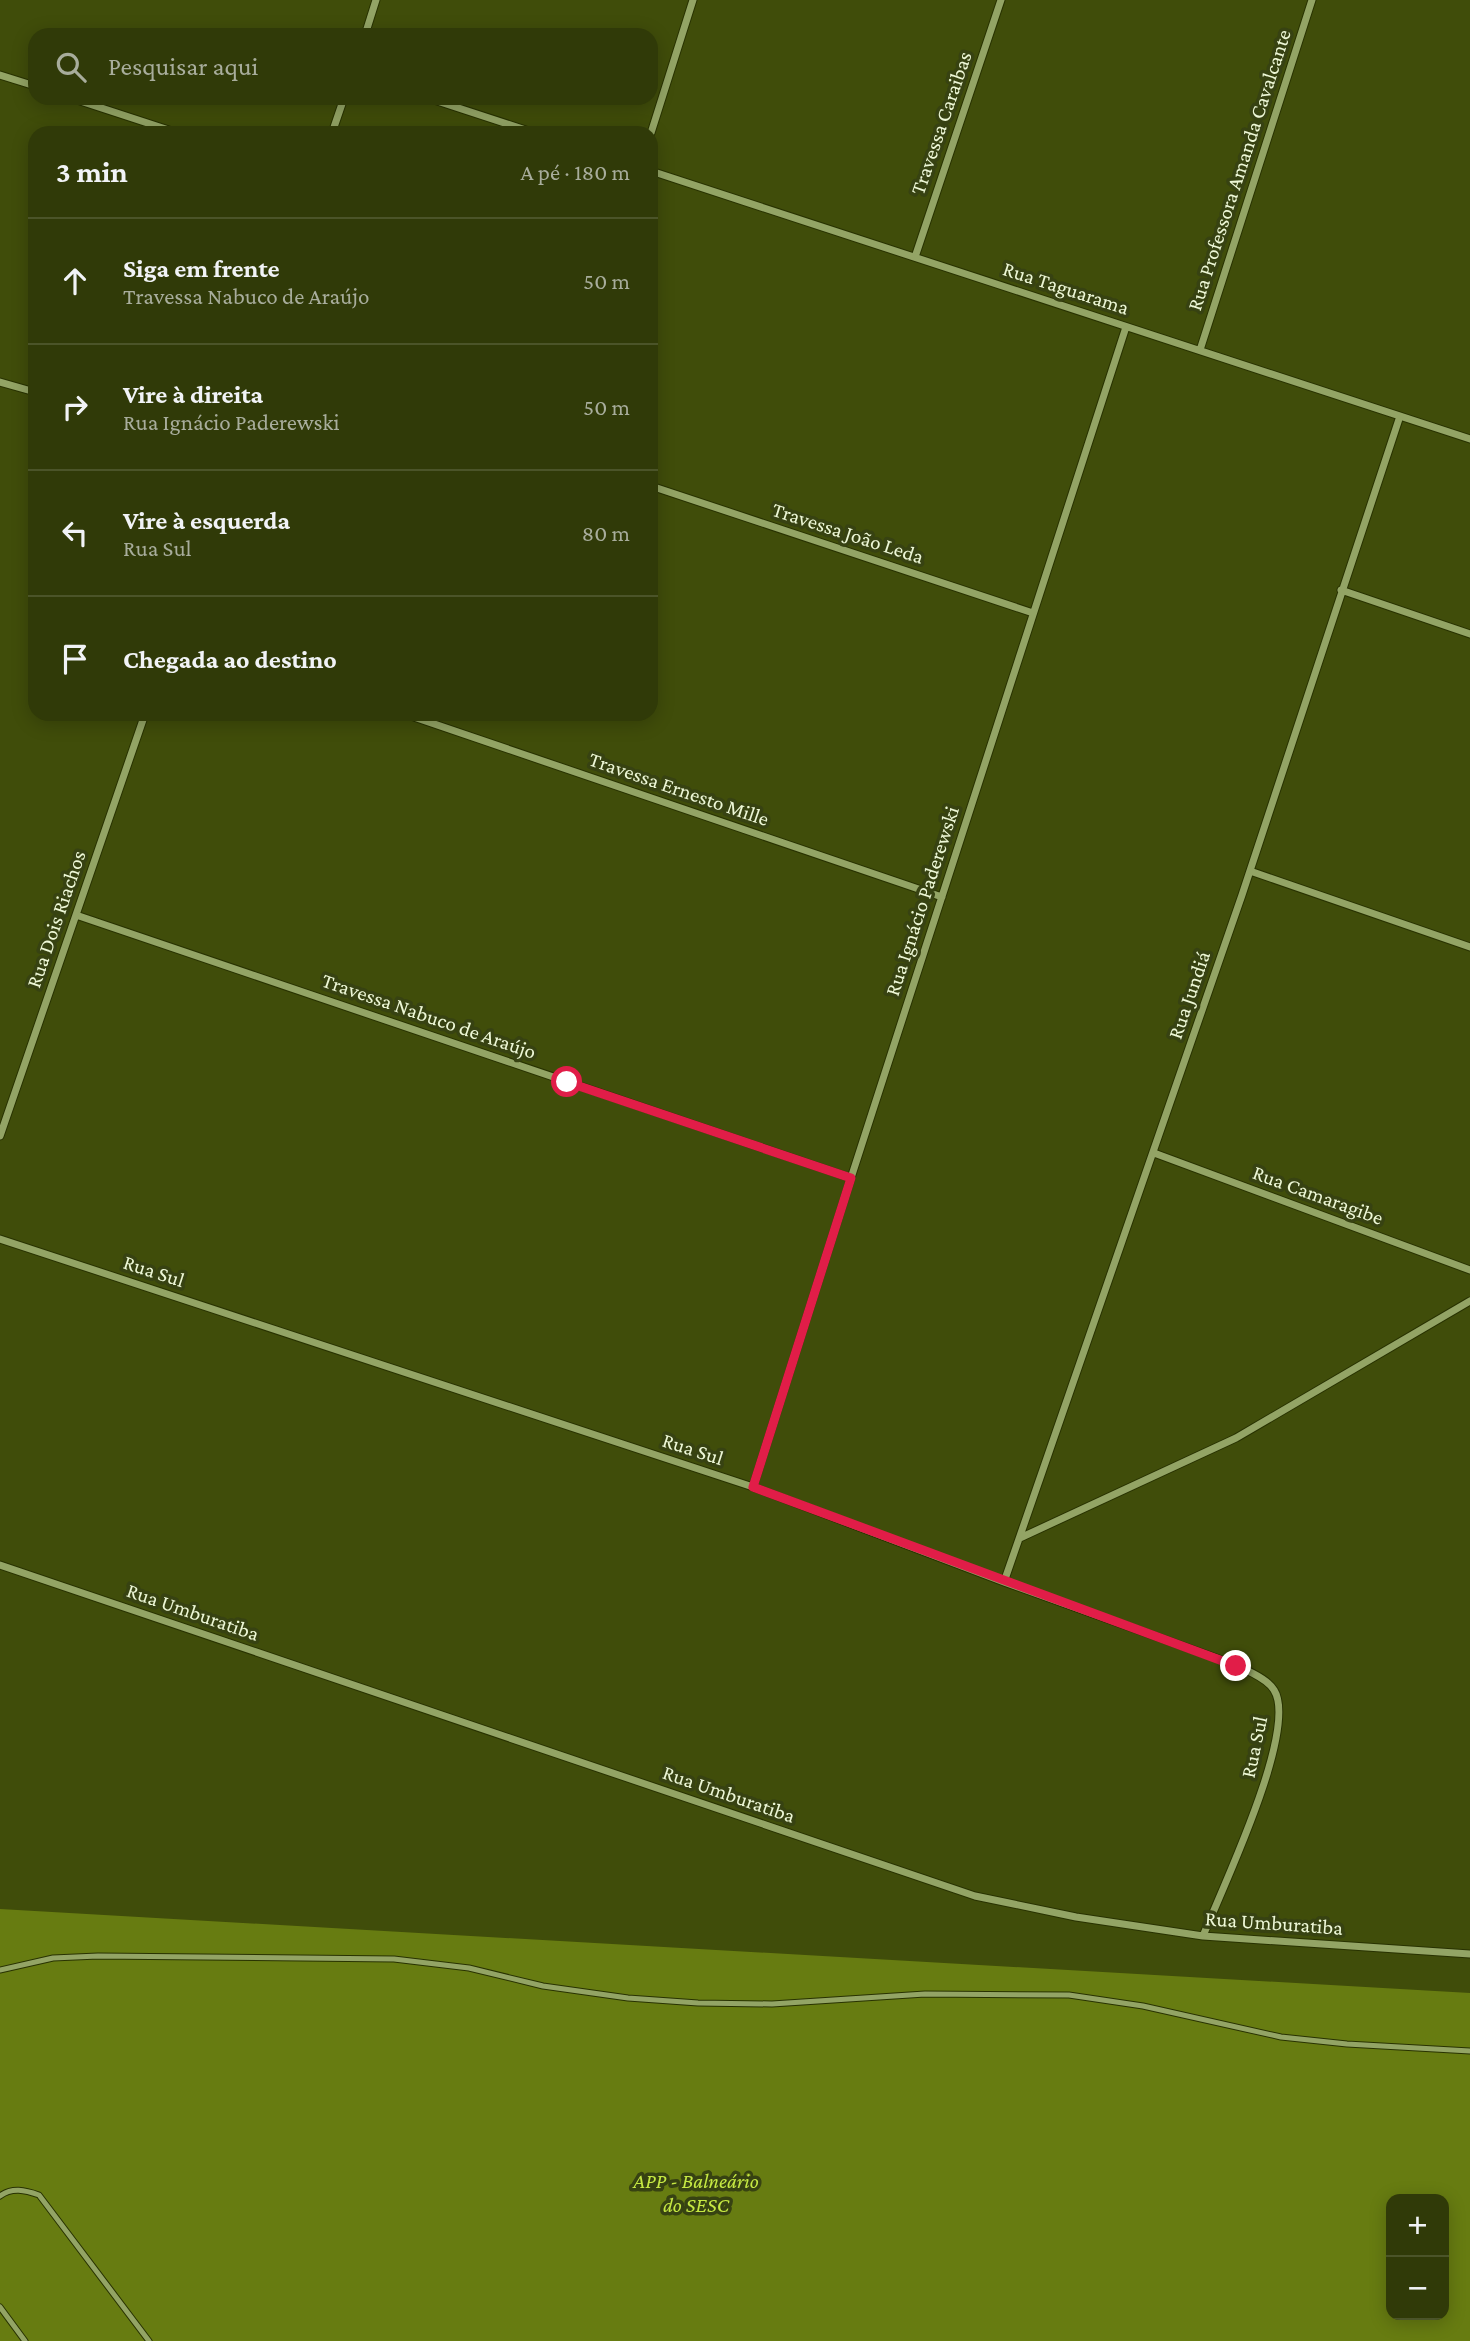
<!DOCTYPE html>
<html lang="pt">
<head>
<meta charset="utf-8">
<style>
	body { margin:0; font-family:"Crimson Pro",serif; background:#3c4516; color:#f1f3f6 }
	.controls { position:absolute; right:21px; bottom:21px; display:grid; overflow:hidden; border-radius:14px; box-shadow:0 4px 18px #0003 }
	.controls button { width:63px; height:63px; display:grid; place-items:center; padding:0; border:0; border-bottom:2px solid #4b5429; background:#303a08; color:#f1f3f6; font:35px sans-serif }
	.stop { position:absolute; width:21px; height:21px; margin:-16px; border:5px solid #e11d48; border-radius:50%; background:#fff }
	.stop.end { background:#e11d48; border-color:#fff; box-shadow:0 2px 7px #0008 }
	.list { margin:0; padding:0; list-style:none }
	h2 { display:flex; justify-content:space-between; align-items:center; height:91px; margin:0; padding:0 28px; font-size:30px }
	h2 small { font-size:23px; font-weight:400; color:#a8ad9c }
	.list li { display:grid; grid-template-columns:46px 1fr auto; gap:21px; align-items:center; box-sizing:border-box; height:126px; padding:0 28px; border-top:2px solid #4b5429 }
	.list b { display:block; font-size:26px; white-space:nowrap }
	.list p { margin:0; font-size:23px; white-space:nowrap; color:#a8ad9c }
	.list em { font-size:23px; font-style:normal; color:#a8ad9c }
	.icon { flex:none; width:38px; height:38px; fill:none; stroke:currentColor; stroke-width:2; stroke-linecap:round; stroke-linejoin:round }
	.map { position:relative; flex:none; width:1470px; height:2341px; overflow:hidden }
	.search { position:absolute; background:#303a08; box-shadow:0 4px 18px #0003; left:28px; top:28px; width:630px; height:77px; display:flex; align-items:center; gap:18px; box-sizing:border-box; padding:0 24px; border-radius:21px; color:#a8ad9c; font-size:26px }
	.panel { position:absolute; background:#303a08; box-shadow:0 4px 18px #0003; left:28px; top:126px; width:630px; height:595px; border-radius:21px }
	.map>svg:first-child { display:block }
	.green { fill:#677c11; fill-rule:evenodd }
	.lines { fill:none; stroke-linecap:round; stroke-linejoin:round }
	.service-casing { stroke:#283200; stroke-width:7 }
	.minor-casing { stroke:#283200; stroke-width:9 }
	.service { stroke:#93a465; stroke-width:5 }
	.minor { stroke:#93a465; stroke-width:7 }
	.route { stroke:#e11d48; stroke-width:9 }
	.labels { text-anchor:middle; stroke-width:7; stroke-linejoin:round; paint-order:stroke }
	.street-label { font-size:21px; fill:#edf7d6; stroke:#374212 }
	.park-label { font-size:21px; font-style:italic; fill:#c6e943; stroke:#374212 }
</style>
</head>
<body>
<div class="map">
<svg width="1470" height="2341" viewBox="0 0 1470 2341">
	<rect width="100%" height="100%" fill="#404d0a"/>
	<path class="green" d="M0,1909L1470,1993V2341H0ZM1391,2199H1444V2315H1391Z"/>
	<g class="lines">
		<g class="service-casing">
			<path id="service" d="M0,1970L53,1958L98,1956L394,1959L469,1968L543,1986L628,1998L698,2003L772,2004L925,1994L1069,1995L1143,2006L1281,2037L1347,2044L1470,2051
				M0,2196C12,2187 25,2190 39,2195L149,2341
				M0,2307L25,2341"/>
		</g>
		<g class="minor-casing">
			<path id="minor" d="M365,35L376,0
				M0,75L35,86
				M71,98L178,133
				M428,98L535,133
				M332,133L344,98
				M651,133L693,0
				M651,171L1470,439
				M915,257L1001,0
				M1200,350L1312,0
				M0,382L35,392
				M651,486L1033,613
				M1341,590L1470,634
				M405,714L942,897
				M1250,871L1470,947
				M76,915L851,1178
				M0,1136L145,714
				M1154,1153L1470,1270
				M0,1239L753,1487L1004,1582L1219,1659C1234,1665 1266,1676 1274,1690C1299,1729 1221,1891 1203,1936
				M753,1487L851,1178L1126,327
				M1020,1538L1236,1438L1470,1301
				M0,1565L975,1896L1076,1917L1203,1936L1470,1954
				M1004,1582L1242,895L1400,416"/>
		</g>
		<use href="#service" class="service"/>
		<use href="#minor" class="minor"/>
	</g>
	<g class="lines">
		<path class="route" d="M567,1082L851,1178L753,1487L1236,1666"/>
	</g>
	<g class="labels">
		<g class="street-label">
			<text transform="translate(941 123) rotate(-71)" y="7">Travessa Caraibas</text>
			<text transform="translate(1239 170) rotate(-72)" y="7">Rua Professora Amanda Cavalcante</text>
			<text transform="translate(1066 288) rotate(18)" y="7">Rua Taguarama</text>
			<text transform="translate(848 533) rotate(18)" y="7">Travessa João Leda</text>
			<text transform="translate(679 789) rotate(19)" y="7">Travessa Ernesto Mille</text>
			<text transform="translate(922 901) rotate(-72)" y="7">Rua Ignácio Paderewski</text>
			<text transform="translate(56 919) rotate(-71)" y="7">Rua Dois Riachos</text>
			<text transform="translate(1189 995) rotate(-71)" y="7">Rua Jundiá</text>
			<text transform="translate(429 1016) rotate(19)" y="7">Travessa Nabuco de Araújo</text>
			<text transform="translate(1318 1195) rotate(20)" y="7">Rua Camaragibe</text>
			<text transform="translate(154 1271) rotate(18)" y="7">Rua Sul</text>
			<text transform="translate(693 1449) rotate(18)" y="7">Rua Sul</text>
			<text transform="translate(193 1612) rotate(19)" y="7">Rua Umburatiba</text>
			<text transform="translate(1254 1747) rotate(-78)" y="7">Rua Sul</text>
			<text transform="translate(729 1794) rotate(19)" y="7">Rua Umburatiba</text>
			<text transform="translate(1274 1923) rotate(4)" y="7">Rua Umburatiba</text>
		</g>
		<g class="park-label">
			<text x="696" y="2188">APP - Balneário<tspan x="696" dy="24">do SESC</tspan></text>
		</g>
	</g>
</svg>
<div class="controls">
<button>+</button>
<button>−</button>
</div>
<div class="stop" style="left:567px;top:1082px"></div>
<div class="stop end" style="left:1236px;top:1666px"></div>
<div class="search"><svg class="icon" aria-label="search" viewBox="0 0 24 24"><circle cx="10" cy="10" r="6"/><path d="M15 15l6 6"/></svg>Pesquisar aqui</div>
<section class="panel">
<h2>3 min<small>A pé · 180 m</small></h2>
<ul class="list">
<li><svg class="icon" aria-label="ahead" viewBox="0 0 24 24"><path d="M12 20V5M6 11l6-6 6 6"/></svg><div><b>Siga em frente</b><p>Travessa Nabuco de Araújo</p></div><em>50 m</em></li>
<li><svg class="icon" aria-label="right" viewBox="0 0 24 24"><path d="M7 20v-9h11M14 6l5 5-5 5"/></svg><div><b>Vire à direita</b><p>Rua Ignácio Paderewski</p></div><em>50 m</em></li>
<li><svg class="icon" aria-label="left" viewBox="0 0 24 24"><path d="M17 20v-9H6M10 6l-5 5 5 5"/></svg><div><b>Vire à esquerda</b><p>Rua Sul</p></div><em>80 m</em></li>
<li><svg class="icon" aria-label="arrive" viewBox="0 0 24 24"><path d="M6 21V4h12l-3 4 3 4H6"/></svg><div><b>Chegada ao destino</b></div></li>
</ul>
</section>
</div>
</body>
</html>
